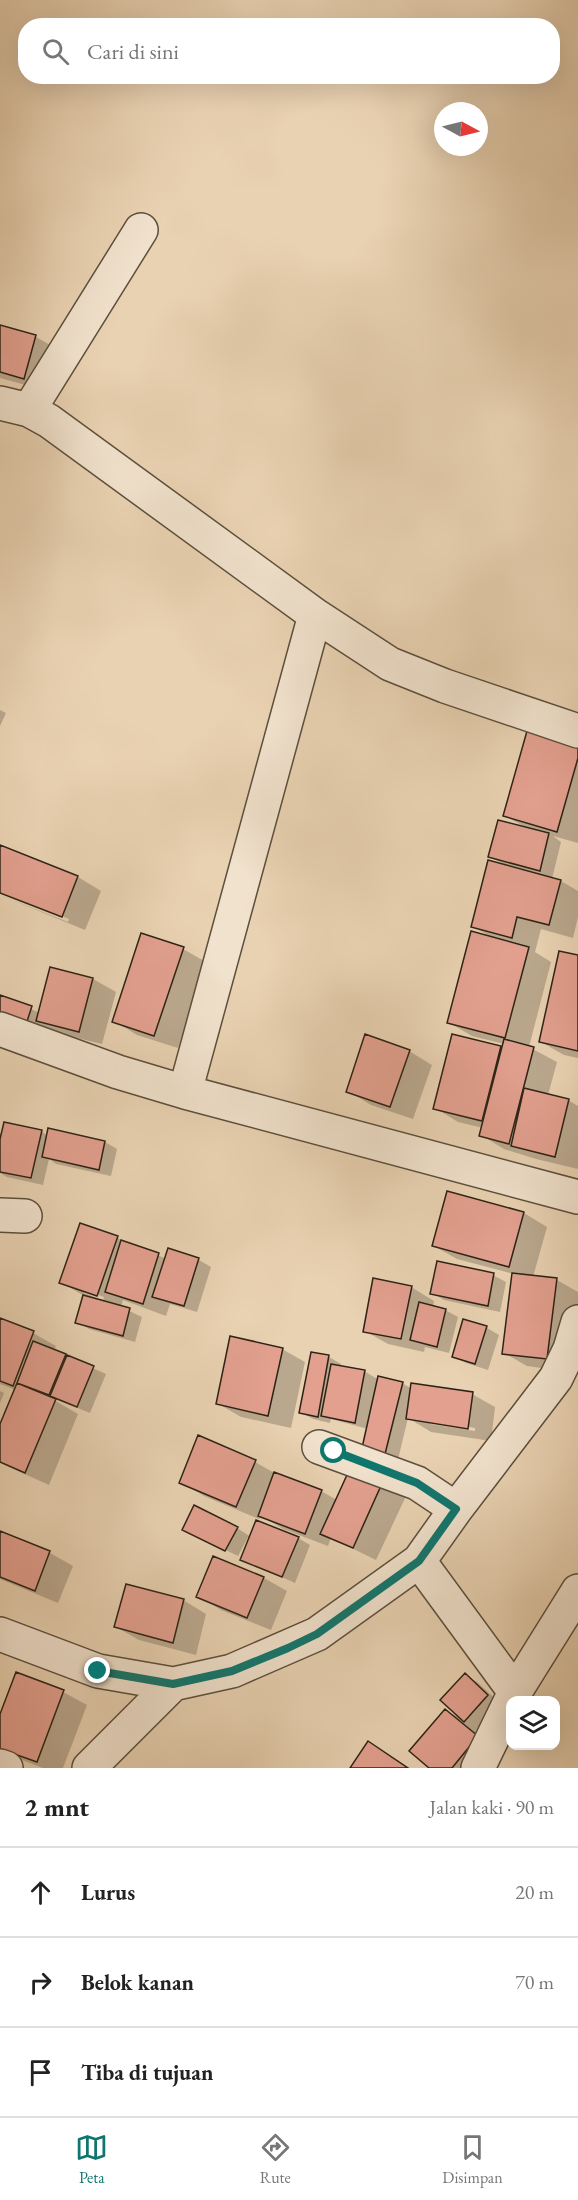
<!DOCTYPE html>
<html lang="id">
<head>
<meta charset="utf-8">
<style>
	body { margin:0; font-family:"EB Garamond",serif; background:#f6f6f6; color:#222 }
	.controls { position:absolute; right:18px; bottom:18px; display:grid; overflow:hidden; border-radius:12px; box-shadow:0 6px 24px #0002 }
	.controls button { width:54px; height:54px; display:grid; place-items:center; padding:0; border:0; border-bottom:2px solid #e0e0e0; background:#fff; color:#222; font:30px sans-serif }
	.compass { position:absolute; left:434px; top:102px; width:54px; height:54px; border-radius:50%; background:#fff; box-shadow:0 6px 24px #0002; rotate:97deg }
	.stop { position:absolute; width:18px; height:18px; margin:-14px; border:4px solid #0f766e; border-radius:50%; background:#fff }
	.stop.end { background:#0f766e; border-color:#fff; box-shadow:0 2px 6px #0008 }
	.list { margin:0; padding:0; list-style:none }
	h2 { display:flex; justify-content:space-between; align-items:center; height:78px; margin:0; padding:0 24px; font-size:26px }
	h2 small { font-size:20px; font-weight:400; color:#767676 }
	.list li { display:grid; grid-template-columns:39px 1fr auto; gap:18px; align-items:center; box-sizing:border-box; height:90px; padding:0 24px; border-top:2px solid #e0e0e0 }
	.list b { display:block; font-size:22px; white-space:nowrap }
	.list em { font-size:20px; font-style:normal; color:#767676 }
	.icon { flex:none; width:33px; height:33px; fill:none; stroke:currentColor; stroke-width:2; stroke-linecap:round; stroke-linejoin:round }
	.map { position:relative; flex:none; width:578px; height:1768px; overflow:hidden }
	.search { position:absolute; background:#fff; box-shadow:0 6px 24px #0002; left:18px; right:18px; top:18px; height:66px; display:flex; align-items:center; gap:15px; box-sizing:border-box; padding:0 21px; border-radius:24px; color:#767676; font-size:22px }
	.sheet { height:348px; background:#fff }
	nav { display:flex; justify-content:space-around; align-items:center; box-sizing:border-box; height:84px; border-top:2px solid #e0e0e0; background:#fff; font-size:16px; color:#767676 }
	nav a { display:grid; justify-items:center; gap:3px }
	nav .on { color:#0f766e }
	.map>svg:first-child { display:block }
	.shadow { fill:#0003; fill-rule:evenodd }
	.building { fill:#e3a08f; stroke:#2d2316; stroke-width:1.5 }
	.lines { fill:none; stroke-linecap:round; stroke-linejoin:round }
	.minor-casing { stroke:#5c4f3d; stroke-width:36 }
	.minor { stroke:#f1e2cd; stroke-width:33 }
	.route { stroke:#0f766e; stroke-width:8 }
</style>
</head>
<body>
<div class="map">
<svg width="578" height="1768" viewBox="0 0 578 1768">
	<rect width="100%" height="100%" fill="#e9d2b2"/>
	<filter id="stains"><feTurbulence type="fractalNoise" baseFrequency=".00333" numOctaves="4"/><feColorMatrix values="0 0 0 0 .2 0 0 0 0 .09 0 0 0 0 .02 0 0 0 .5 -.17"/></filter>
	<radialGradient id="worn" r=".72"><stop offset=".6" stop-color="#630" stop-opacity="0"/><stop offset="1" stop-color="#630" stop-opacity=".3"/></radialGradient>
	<path class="shadow" d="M0,327L36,337L59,350L47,391L0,378Z
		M0,710L6,713L0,726Z
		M578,747V843L553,836L561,842L552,879L561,881L578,891V917L573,938L541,929L535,952L551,962L529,1047L557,1062L548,1095L568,1100L578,1106V1169L536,1159L504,1149L481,1135L483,1128L458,1122L435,1108L453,1036L503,1048L504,1044L472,1036L448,1022L491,937L472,926L505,865L490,857L527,828L505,816Z
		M0,846L78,877L101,891L85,930L0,895L68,922L69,919L0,891Z
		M183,949L206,962L178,1048L137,1035L114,1021Z
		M578,956V1058L564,1055L541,1042Z
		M93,979L116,992L102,1044L61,1034L52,1029L46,1046L0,996L40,1013Z
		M409,1051L432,1065L413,1119L371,1105L348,1091Z
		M41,1131L48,1136L105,1142L117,1149L111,1176L56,1164L49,1159L43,1185L7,1177L0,1173V1133L3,1135Z
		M524,1213L547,1227L533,1277L557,1280L578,1292V1310L570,1372L527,1366L504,1353L514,1274L457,1259L434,1246Z
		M117,1238L129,1244L167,1259L169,1250L199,1260L211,1267L197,1312L170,1304L166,1316L123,1300L121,1307L142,1317L135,1342L89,1329L77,1322L84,1296L61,1282ZM84,1290L104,1297L103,1300L84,1293Z
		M493,1275L506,1282L500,1312L444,1300L432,1293Z
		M411,1287L434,1301L433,1307L445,1310L458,1317L449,1353L425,1347L424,1352L388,1344L365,1331Z
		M0,1320L33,1333L56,1346L54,1351L106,1374L90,1413L53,1398L52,1399L78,1414L49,1485L0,1463V1428L16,1390L0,1384Z
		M464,1321L487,1328L499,1335L488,1370L466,1363L454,1356Z
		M282,1349L305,1362L291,1428L241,1417L217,1403Z
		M312,1353L329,1357L341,1364V1367L364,1371L379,1380L402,1383L412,1389L472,1394L495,1407L491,1441L431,1432L408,1418L396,1468L374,1463L368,1429L331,1419L330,1423L313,1419L300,1412ZM430,1421L475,1428V1431L430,1424Z
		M0,1391L4,1393L0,1403Z
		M255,1462L278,1475L321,1491L337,1500L353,1466L407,1494L376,1560L331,1538L328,1546L283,1529L261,1516L259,1519L204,1496L181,1482Z
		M237,1528L251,1537L298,1538L310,1545L295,1583L242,1559L251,1538L248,1537L238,1556L197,1536Z
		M0,1532L50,1553L73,1566L58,1603L0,1579Z
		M214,1557L264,1578L287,1591L271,1630L221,1610L198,1596Z
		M183,1600L206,1614L196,1655L139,1640L116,1627Z
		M17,1674L63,1692L87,1705L63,1768H43L14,1757L0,1749V1719Z
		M465,1675L477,1682L500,1703L476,1730L501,1750L486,1768H431L446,1711L461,1718Z"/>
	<path class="building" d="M0,325L36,335L24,379L0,372Z
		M527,731L578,745V758L557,832L503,816Z
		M498,820L549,833L540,871L488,857Z
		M0,845L78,876L62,917L0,893Z
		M488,860L561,880L549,925L517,917L512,938L471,927Z
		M471,931L529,947L505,1038L447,1023Z
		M141,933L184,947L154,1036L112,1022Z
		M559,951L578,955V1051L539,1042Z
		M50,967L93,978L79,1032L36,1021Z
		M0,995L32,1006L23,1034L0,1026Z
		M365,1034L410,1050L390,1107L346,1092Z
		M452,1034L501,1046L482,1121L433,1109Z
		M504,1039L534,1047L509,1144L479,1136Z
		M524,1088L569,1099L555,1157L511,1146Z
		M4,1122L42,1130L31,1178L0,1172V1139Z
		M48,1128L105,1141L99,1170L42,1157Z
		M447,1191L524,1212L509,1267L432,1246Z
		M80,1223L118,1236L97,1296L59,1283Z
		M121,1240L159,1253L143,1304L105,1292Z
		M168,1248L199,1258L184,1306L152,1297Z
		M437,1261L494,1273L488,1306L430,1294Z
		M512,1273L557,1278L547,1359L502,1354Z
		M373,1278L412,1286L401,1339L363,1332Z
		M83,1295L130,1308L123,1336L75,1323Z
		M419,1302L446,1309L437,1347L410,1340Z
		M0,1318L34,1331L13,1386L0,1381Z
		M463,1319L487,1326L475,1364L452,1357Z
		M230,1336L283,1348L268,1416L216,1404Z
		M33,1341L66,1354L49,1395L17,1383Z
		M311,1352L329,1355L318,1417L299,1413Z
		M67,1355L94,1366L77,1407L50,1396Z
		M331,1364L365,1370L355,1423L321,1416Z
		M378,1376L403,1382L383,1462L360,1457Z
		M17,1383L56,1399L25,1473L0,1462V1424Z
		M411,1383L473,1392L468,1429L406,1419Z
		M198,1435L256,1460L236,1507L179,1483Z
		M352,1464L384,1479L353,1548L320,1534Z
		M274,1472L322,1490L305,1534L258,1516Z
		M194,1505L238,1527L225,1551L182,1530Z
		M256,1520L299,1537L282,1577L240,1560Z
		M0,1531L50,1551L35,1591L0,1577Z
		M213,1556L264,1577L247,1618L196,1597Z
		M126,1584L184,1599L173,1643L114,1627Z
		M16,1672L64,1690L37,1762L0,1749V1714Z
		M465,1673L488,1695L464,1722L440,1700Z
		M445,1709L478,1736L452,1768H429L409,1751Z
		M368,1741L408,1768H350Z"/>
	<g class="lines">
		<g class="minor-casing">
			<path id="minor" d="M0,403L29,410L49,421L315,615L390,664L445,686L578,731
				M29,410L141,230
				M0,1029L118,1072L185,1092L578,1197
				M185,1092L315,615
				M0,1215L25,1216
				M319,1447L417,1483L456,1509
				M419,1561L515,1692L511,1700
				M0,1634L98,1671L173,1684L232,1671L317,1634L419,1561L456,1509L556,1378L570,1349L578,1322
				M515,1692L578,1591
				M0,1766L6,1768
				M89,1768L173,1684
				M478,1768L510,1702"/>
		</g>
		<use href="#minor" class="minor"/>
	</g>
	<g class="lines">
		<path class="route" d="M98,1671L173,1684L232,1671L288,1648L317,1634L419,1561L456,1509L417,1483L334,1451"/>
	</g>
	<rect width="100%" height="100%" filter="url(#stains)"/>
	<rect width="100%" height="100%" fill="url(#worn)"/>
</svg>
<div class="controls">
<button><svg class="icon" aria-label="layers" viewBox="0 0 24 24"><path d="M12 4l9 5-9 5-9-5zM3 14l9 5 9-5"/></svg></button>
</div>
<svg class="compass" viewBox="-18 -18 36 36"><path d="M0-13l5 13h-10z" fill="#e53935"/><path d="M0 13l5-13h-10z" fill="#767676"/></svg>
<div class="stop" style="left:334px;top:1451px"></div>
<div class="stop end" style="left:98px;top:1671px"></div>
<div class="search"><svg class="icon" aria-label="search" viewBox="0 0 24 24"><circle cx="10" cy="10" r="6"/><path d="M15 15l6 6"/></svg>Cari di sini</div>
</div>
<section class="sheet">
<h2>2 mnt<small>Jalan kaki · 90 m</small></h2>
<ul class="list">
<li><svg class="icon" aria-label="ahead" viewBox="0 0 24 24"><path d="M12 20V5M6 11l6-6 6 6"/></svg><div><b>Lurus</b></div><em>20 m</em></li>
<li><svg class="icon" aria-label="right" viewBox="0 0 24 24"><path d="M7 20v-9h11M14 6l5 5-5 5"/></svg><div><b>Belok kanan</b></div><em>70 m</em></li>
<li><svg class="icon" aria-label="arrive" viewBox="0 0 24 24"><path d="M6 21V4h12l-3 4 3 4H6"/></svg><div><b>Tiba di tujuan</b></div></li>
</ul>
</section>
<nav>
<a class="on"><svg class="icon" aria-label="map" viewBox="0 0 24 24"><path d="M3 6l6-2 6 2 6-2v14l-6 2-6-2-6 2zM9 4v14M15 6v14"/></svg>Peta</a>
<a><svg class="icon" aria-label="directions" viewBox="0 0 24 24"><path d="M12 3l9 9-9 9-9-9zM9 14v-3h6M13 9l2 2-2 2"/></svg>Rute</a>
<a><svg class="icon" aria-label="saved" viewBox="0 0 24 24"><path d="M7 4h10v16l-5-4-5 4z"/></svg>Disimpan</a>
</nav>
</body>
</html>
